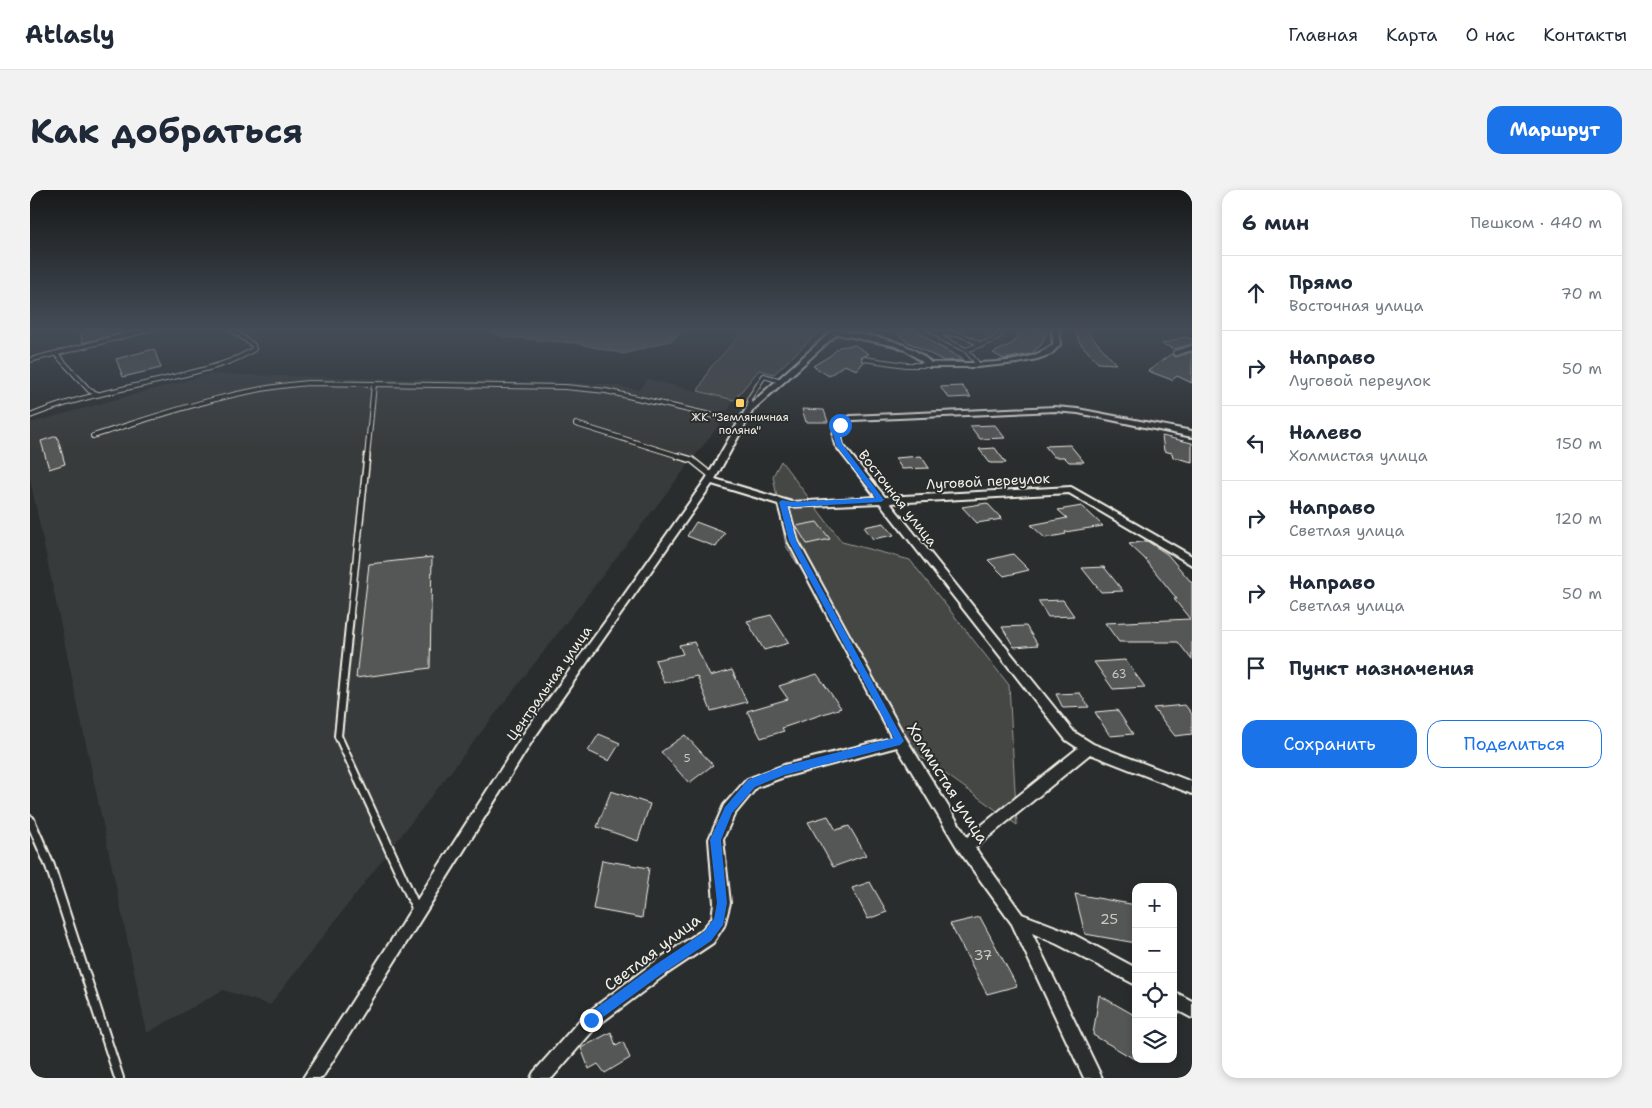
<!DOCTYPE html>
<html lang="ru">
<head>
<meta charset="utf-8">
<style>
	body { margin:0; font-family:"Shantell Sans",sans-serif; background:#f2f2f3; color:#1f2937 }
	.controls { position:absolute; right:15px; bottom:15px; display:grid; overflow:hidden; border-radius:10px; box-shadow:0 2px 8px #0003 }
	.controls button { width:45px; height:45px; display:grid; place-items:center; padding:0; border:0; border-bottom:1px solid #e0e1e3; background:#fff; color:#1f2937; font:25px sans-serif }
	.stop { position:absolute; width:15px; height:15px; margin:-11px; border:4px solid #1a73e8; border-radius:50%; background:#fff }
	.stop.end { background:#1a73e8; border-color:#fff; box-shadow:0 1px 5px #0008 }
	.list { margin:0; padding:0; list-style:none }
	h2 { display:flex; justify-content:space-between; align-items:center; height:65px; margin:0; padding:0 20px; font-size:21px }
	h2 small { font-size:16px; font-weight:400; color:#747a83 }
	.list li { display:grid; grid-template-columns:32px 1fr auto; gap:15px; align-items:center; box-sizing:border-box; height:75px; padding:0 20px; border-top:1px solid #e0e1e3 }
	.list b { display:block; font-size:19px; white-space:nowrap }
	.list p { margin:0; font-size:16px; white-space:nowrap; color:#747a83 }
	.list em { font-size:16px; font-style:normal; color:#747a83 }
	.actions { display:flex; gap:10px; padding:15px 20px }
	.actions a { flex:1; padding:11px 0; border:1px solid #1a73e8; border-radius:15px; text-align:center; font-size:18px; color:#1a73e8 }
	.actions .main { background:#1a73e8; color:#fff }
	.icon { flex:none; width:28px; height:28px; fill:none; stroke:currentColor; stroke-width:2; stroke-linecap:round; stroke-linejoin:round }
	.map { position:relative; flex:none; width:1162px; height:888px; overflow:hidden; border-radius:15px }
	header { display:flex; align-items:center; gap:30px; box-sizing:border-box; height:70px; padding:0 25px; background:#fff; border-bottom:1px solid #e0e1e3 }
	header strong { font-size:24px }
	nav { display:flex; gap:28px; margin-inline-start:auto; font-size:18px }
	.intro { display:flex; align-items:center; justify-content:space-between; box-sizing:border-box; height:120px; padding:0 30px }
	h1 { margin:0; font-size:35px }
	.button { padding:12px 22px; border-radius:15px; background:#1a73e8; color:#fff; font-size:18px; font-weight:700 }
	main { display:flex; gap:30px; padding:0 30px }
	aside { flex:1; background:#fff; border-radius:15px; box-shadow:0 2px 8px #0003 }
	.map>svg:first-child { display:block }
	.built { fill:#373a3a }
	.green { fill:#444645; stroke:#9c9c96 }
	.water { fill:#676866; stroke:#9f9f9a }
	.building { fill:#555756; stroke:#f4f1e8 }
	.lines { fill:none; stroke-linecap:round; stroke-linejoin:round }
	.service-far3-casing { stroke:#f4f1e8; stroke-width:6 }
	.service-far2-casing { stroke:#f4f1e8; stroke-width:8 }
	.service-far1-casing { stroke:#f4f1e8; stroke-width:10 }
	.service-casing { stroke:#f4f1e8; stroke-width:12 }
	.minor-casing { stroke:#f4f1e8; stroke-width:4 }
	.service-far3 { stroke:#2a2d2e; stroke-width:4 }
	.service-far2 { stroke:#2a2d2e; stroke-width:5 }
	.service-far1 { stroke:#2a2d2e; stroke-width:6 }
	.service { stroke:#2a2d2e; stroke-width:8 }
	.minor { fill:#2a2d2e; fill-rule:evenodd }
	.route { fill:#1a73e8 }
	.poi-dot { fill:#ffd166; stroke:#2a2d2e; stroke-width:2 }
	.labels { text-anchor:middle; stroke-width:4; stroke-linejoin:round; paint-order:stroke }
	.far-poi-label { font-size:11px; fill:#f4f1e8; stroke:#2a2d2e }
	.number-label { font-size:11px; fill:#cccac4 }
	.street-label { font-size:14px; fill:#f4f1e8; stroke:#2a2d2e }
	.near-number-label { font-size:14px; fill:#cccac4 }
	.near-street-label { font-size:16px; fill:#f4f1e8; stroke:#2a2d2e }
</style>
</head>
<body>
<header>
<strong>Atlasly</strong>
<nav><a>Главная</a><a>Карта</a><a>О нас</a><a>Контакты</a></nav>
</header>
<div class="intro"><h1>Как добраться</h1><a class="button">Маршрут</a></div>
<main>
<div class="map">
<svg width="1162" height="888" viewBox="0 0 1162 888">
	<rect width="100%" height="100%" fill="#2a2d2e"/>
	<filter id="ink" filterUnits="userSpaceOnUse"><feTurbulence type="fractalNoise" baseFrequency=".02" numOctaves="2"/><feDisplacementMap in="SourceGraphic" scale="10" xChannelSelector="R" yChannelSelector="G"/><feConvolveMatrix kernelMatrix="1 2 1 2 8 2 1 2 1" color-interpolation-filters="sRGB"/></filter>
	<g filter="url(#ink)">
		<path class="built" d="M179,184L576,194L609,200L618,189L704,210L698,221L694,220L690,224L660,217L656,221L693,230L240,815L193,800L117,843L0,289V233Z"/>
		<path class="green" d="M716,139H792L744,184L729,180L704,210L668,201L680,178Z
			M751,271L812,352L880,370L979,495L987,635L889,565L756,356L743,286Z"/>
		<path class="water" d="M456,139H653L643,150L594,164L545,153L474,147Z"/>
		<path class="building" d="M49,139H91V143L53,153Z
			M863,139H885L905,154L934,170L914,171L876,151Z
			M994,139H1018L1011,155L1001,164L974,169L963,163L982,154Z
			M1044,139H1055L1086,174L1068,173L1050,153Z
			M1154,147L1162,149V154L1144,159L1132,154Z
			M825,155L839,164L831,167L833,173L827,180L814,175L799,186L783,176L801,165L809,157Z
			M124,159L131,178L93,187L86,169Z
			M1162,162V193L1147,186L1142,190L1118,181L1141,164L1146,167Z
			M932,196L941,207L919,208L910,197Z
			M772,219L794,220L798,232H776Z
			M965,235L975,248L950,249L940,236Z
			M27,246L35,274L19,279L11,251Z
			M1132,246L1162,253V272L1143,267L1142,263L1134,261Z
			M1040,255L1054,272H1039L1034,267H1024L1015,256Z
			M965,258L976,273H960L949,259Z
			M891,266L899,278L872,279L865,268Z
			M957,313L972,329L947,333L932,317Z
			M1052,316L1073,336L1035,342L1036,344L1015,348L1001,335L1037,328L1028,320Z
			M666,332L695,343L686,357L657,346Z
			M787,332L800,349L777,354L766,336Z
			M854,333L864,345L843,349L834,337Z
			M1117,351L1137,364L1162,393V470L1148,452H1089L1075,433L1160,429L1144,409H1147L1115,369L1099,354Z
			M983,364L999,380L974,386L958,370Z
			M402,367L400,478L326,488L339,374Z
			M1074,377L1093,401L1071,402L1052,378Z
			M1033,410L1044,426L1018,427L1008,411Z
			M741,425L759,453L734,460L717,431Z
			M996,436L1008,455L984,457L972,437Z
			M664,452L680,486L702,480L717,512L681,521L667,486L634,493L625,470L653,464L649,455Z
			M1095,470L1115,497L1083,499L1064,472Z
			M787,484L811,518L752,538L754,541L731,548L717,521L758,509L749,496Z
			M1050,503L1059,517L1033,518L1026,504Z
			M1155,515L1162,524V544L1145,546L1123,518Z
			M1087,520L1103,544L1080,546L1065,522Z
			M569,544L590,553L579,571L558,561Z
			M655,545L683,575L659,593L631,562Z
			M581,601L620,614L608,651L567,637Z
			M798,626L806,640L819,636L836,665L803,677L778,632Z
			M572,670L619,678L612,728L563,719Z
			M840,692L857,722L838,729L822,698Z
			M1045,704L1106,715V753L1055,744Z
			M950,727L987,796L957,804L920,734Z
			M1069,805L1106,826V870L1063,845Z
			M581,842L586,856L593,852L600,868L575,883L568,874L559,879L551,858Z"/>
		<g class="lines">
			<g class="service-far3-casing">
				<path id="service-far3" d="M900,139L913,149L936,160L963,150L977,139
					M840,141L843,139
					M904,143L930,144L952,155
					M936,160L947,173
					M1145,163L1162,158
					M26,164L60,201L68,204
					M834,169L876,175H899
					M0,170L121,139
					M720,219L719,209L734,186L751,191
					M0,226C49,206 101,198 152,185C177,179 203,173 224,159L223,155L201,139
					M546,234L652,267
					M63,246C134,224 203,199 278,193L535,197L576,201L711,232
					M337,267L344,194"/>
			</g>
			<g class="service-far2-casing">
				<path id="service-far2" d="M648,266L662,270L682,286
					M320,427L337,266"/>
			</g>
			<g class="service-far1-casing">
				<path id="service-far1" d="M320,426L308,546L347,631
					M0,629L1,631"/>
			</g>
			<g class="service-casing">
				<path id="service" d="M0,630L20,676L89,888
					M346,630L387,720"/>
			</g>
			<g class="minor-casing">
				<path id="minor" d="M804,139H812L811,141C843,147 876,148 901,173C935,172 997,178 1023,154L1022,139H1029L1030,155L1021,164L1007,169L987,173L947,177H899L877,161L866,156L807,144L723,220L685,289L762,312L846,307L805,255C800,240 806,231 821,226L1025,217L1048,219L1162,241V247L1048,223L1025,221L823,230C812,237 809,242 813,255L855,307L1041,297L1162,366V375L1039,303L860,313L1044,542L1063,554L1162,592V604L1060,564L945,658L992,724L1039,742L1106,778V795L1027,754L1002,743L1072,888H1054L982,734L930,662L867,557L754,587L727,597L704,625L693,649L700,713L694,736L683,753L635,785L567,836L522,888H501L504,882L555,824L623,773L671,741L682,728L684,713L679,649L694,615L717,589L754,575L862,548L758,351L748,314L682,294L504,548L292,888H273L496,540L575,432L676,289L717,217ZM850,313L1036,550L1048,558L937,647L875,547L768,351L758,317Z
					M1143,801L1162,811V828L1143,818Z"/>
			</g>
			<use href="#service-far3" class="service-far3"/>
			<use href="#service-far2" class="service-far2"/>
			<use href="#service-far1" class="service-far1"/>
			<use href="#service" class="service"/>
			<use href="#minor" class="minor"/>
		</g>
	</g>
	<linearGradient id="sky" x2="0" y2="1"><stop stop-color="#171919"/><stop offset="0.53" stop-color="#444c57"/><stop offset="1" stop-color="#444c57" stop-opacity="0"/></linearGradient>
	<rect width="1162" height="264" fill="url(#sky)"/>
	<path class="route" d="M808,234L813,235L809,244L812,254L854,310L851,312L762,317L757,315L766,351L874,551L870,555L754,585L725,597L702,623L691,650L697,713L693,735L681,751L633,783L561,836L557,834L555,830L557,825L625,775L673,743L684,729L687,713L680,650L695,617L718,590L754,576L864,548L759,351L749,312L752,310L762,312L846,308L806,255L803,244Z"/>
	<rect class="poi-dot" x="705" y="208" width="10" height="10" rx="2.5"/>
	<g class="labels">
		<g class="far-poi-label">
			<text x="710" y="231">ЖК "Земляничная<tspan x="710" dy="13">поляна"</tspan></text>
		</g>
		<g class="number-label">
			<text x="1089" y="488">63</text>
			<text x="657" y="572">5</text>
		</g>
		<g class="street-label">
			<text transform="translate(958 291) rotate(-3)" y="5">Луговой переулок</text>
			<text transform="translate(868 308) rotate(52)" y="5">Восточная улица</text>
			<text transform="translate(519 493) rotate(-55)" y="5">Центральная улица</text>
		</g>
		<g class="near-number-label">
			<text x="1079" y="734">25</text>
			<text x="953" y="770">37</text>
		</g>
		<g class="near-street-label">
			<text transform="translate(918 593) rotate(58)" y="6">Холмистая улица</text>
			<text transform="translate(622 762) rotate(-37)" y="6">Светлая улица</text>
		</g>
	</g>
</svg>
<div class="controls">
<button>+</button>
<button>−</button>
<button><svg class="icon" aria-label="locate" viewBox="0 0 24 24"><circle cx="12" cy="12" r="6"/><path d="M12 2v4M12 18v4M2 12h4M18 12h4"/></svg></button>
<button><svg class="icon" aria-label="layers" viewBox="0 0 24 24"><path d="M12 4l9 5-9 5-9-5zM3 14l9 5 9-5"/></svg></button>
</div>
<div class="stop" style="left:810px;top:235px"></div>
<div class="stop end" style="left:561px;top:830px"></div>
</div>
<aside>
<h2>6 мин<small>Пешком · 440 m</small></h2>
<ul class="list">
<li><svg class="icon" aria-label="ahead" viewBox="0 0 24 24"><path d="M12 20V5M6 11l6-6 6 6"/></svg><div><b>Прямо</b><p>Восточная улица</p></div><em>70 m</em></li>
<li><svg class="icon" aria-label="right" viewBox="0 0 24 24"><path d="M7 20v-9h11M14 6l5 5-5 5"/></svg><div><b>Направо</b><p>Луговой переулок</p></div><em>50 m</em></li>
<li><svg class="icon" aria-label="left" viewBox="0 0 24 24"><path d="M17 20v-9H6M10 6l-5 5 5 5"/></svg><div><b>Налево</b><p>Холмистая улица</p></div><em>150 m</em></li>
<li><svg class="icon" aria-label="right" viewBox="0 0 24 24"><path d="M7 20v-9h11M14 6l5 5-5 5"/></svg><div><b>Направо</b><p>Светлая улица</p></div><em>120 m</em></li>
<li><svg class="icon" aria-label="right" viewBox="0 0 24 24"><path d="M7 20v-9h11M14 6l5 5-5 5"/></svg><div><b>Направо</b><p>Светлая улица</p></div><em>50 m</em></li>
<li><svg class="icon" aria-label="arrive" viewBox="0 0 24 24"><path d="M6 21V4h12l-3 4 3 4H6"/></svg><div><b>Пункт назначения</b></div></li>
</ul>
<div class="actions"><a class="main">Сохранить</a><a>Поделиться</a></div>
</aside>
</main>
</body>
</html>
